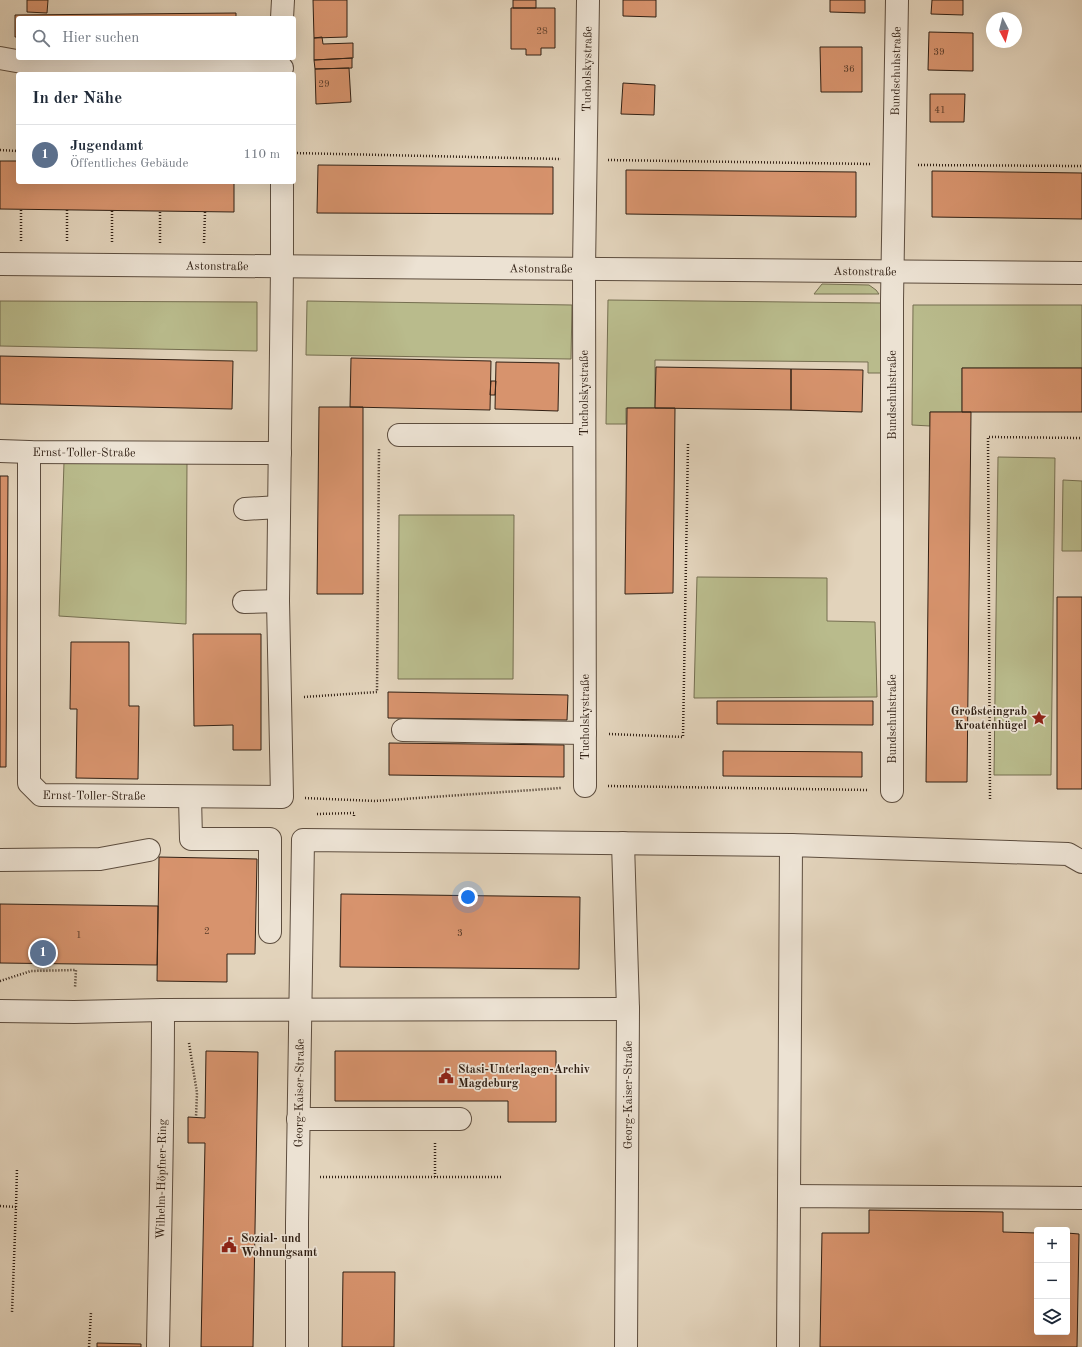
<!DOCTYPE html>
<html lang="de">
<head>
<meta charset="utf-8">
<style>
	body { margin:0; font-family:"Old Standard TT",serif; background:#f2f2f3; color:#1f2937 }
	.controls { position:absolute; right:12px; bottom:12px; display:grid; overflow:hidden; border-radius:4px; box-shadow:0 4px 16px #0002 }
	.controls button { width:36px; height:36px; display:grid; place-items:center; padding:0; border:0; border-bottom:1px solid #e0e1e3; background:#fff; color:#1f2937; font:20px sans-serif }
	.compass { position:absolute; left:986px; top:12px; width:36px; height:36px; border-radius:50%; background:#fff; box-shadow:0 4px 16px #0002; rotate:173deg }
	.you { position:absolute; left:468px; top:897px; width:14px; height:14px; margin:-10px; border:3px solid #fff; border-radius:50%; background:#1a73e8; box-shadow:0 0 0 6px #1a73e833 }
	.badge { display:grid; place-items:center; width:26px; height:26px; border-radius:50%; background:#ea580c; color:#fff; font-size:13px; font-weight:700 }
	.pin { position:absolute; translate:-50% -50%; border:2px solid #fff; box-shadow:0 1px 4px #0006 }
	.list { margin:0; padding:0; list-style:none }
	h2 { display:flex; justify-content:space-between; align-items:center; height:52px; margin:0; padding:0 16px; font-size:17px }
	h2 small { font-size:13px; font-weight:400; color:#747a83 }
	.list li { display:grid; grid-template-columns:26px 1fr auto; gap:12px; align-items:center; box-sizing:border-box; height:60px; padding:0 16px; border-top:1px solid #e0e1e3 }
	.list b { display:block; font-size:15px; white-space:nowrap }
	.list p { margin:0; font-size:13px; white-space:nowrap; color:#747a83 }
	.list em { font-size:13px; font-style:normal; color:#747a83 }
	.icon { flex:none; width:22px; height:22px; fill:none; stroke:currentColor; stroke-width:2; stroke-linecap:round; stroke-linejoin:round }
	.map { position:relative; flex:none; width:1082px; height:1347px; overflow:hidden }
	.search { position:absolute; background:#fff; box-shadow:0 4px 16px #0002; left:16px; top:16px; width:280px; height:44px; display:flex; align-items:center; gap:10px; box-sizing:border-box; padding:0 14px; border-radius:4px; color:#747a83; font-size:15px }
	.panel { position:absolute; background:#fff; box-shadow:0 4px 16px #0002; left:16px; top:72px; width:280px; height:112px; border-radius:4px }
	.map>svg:first-child { display:block }
	.green { fill:#b9bb8c; stroke:#756e50 }
	.building { fill:#d7936d; stroke:#312014 }
	.lines { fill:none; stroke-linecap:round; stroke-linejoin:round }
	.minor-casing { stroke:#5d4d3e; stroke-width:24 }
	.path { stroke:#312014; stroke-width:2.5; stroke-dasharray:1 2; stroke-linecap:butt }
	.minor { stroke:#ece2d3; stroke-width:22 }
	.labels { text-anchor:middle; stroke-width:3.5; stroke-linejoin:round; paint-order:stroke }
	.number-label { font-size:10px; fill:#5a3d2a }
	.street-label { font-size:12px; fill:#312014; stroke:#ece2d3 }
	.poi-label { font-size:12px; font-weight:bold; fill:#312014; stroke:#ece2d3; text-anchor:start }
</style>
</head>
<body>
<div class="map">
<svg width="1082" height="1347" viewBox="0 0 1082 1347">
	<rect width="100%" height="100%" fill="#e2d3bb"/>
	<filter id="stains"><feTurbulence type="fractalNoise" baseFrequency=".005" numOctaves="4"/><feColorMatrix values="0 0 0 0 .2 0 0 0 0 .09 0 0 0 0 .02 0 0 0 .5 -.17"/></filter>
	<radialGradient id="worn" r=".72"><stop offset=".6" stop-color="#630" stop-opacity="0"/><stop offset="1" stop-color="#630" stop-opacity=".3"/></radialGradient>
	<path class="green" d="M822,284L869,285L876,290L879,294H814Z
		M608,300L881,303V373H868V362L655,360V408H626V424H606Z
		M0,301L257,302V351L0,346Z
		M307,301L572,305L571,359L306,355Z
		M913,305H1082V368H962V412H930V426L912,425Z
		M998,457L1055,458L1051,775H994Z
		M64,462H187L186,624L59,616Z
		M1063,480L1082,481V551H1062Z
		M399,515H514L513,679H398Z
		M697,577L827,578V621L875,622L877,697L694,698Z"/>
	<path class="building" d="M27,0H48L47,13L27,12Z
		M313,0H347V37L314,38Z
		M513,0H536V8H513Z
		M623,0H656V17L623,16Z
		M830,0H865V13L830,12Z
		M932,0H963V15L931,14Z
		M511,8H555V48H541V55H526V49H511Z
		M236,13V18H18V37H15V15Z
		M929,32L973,33V71L928,70Z
		M322,37L323,44L353,43V58L314,60V38Z
		M820,47H862V92H821Z
		M352,58V68L315,69L314,60Z
		M349,68L351,102L316,104L315,69Z
		M623,83L655,85L654,115L621,114Z
		M930,94H965L964,122H930Z
		M0,161H18V182H234V212L0,209Z
		M318,165L553,167V214L317,213Z
		M626,170L856,172V217L626,214Z
		M932,171L1082,173V219L932,217Z
		M0,356L233,361L232,409L0,404Z
		M351,358L491,361L490,410L350,407Z
		M496,362L559,363L558,411L495,409Z
		M656,367L791,369V410L655,408Z
		M962,368H1082V412H962Z
		M791,369L863,370L862,412L791,410Z
		M491,381H496L495,395H490Z
		M319,407H363V594H317Z
		M627,408H675L673,593L625,594Z
		M930,412H971L967,782H926Z
		M0,476H8L6,767H0Z
		M1057,597H1082V789H1057Z
		M193,634H261V750H233V725L194,726Z
		M71,642H129V706H139L138,779L76,778L77,709H70Z
		M388,692L568,695L567,720L388,718Z
		M717,701H873V725L717,724Z
		M389,743L564,745V777L389,775Z
		M723,751L862,752V777L723,776Z
		M159,857L257,859L255,954H227V982L157,981Z
		M341,894L580,897L579,969L340,967Z
		M0,904L158,906L157,965L0,963Z
		M206,1051L258,1052L253,1347H201L205,1143H188V1117L205,1118Z
		M335,1051H556V1122H508V1101H335Z
		M869,1210L1003,1212V1232L1037,1233V1332H1067V1233L1079,1234L1077,1347H820L822,1233H869Z
		M343,1272H395L394,1347H342Z
		M97,1343L141,1344V1347H97Z"/>
	<g class="lines">
		<g class="minor-casing">
			<g id="minor">
				<path d="M282,18L283,0"/>
				<path d="M0,58L22,62L40,63L282,68"/>
				<path id="s1" d="M0,264L1082,273"/>
				<path d="M399,435H584"/>
				<path id="s2" d="M0,451L29,452L280,453"/>
				<path id="s3" d="M29,452V783L41,795L282,797L278,601L282,267V182"/>
				<path d="M245,509L279,507"/>
				<path d="M244,602L278,601"/>
				<path d="M403,730L585,733"/>
				<path id="s4" d="M585,786L584,269L588,0"/>
				<path id="s5" d="M892,791V300L897,0"/>
				<path d="M190,797L191,839H270V932"/>
				<path d="M623,843L628,1009L626,1347"/>
				<path d="M0,860L100,859L149,850"/>
				<path d="M0,1011L74,1012L163,1010L628,1009"/>
				<path d="M298,1119H460"/>
				<path d="M789,1196L791,845L1068,854L1082,862"/>
				<path id="s6" d="M158,1347C160,1235 163,1122 163,1010"/>
				<path id="s7" d="M297,1347V1223L303,840L791,845"/>
				<path d="M788,1347L789,1196L1082,1198"/>
			</g>
		</g>
		<path class="path" d="M0,150L18,151
			M294,153L561,159
			M608,160L871,164
			M918,165L1082,166
			M112,211V242
			M21,241V209
			M67,241V210
			M160,243V211
			M204,243L205,212
			M304,697L377,692L379,448
			M609,734L683,737L688,444
			M608,786L869,790
			M305,798L375,801L561,788
			M990,799L988,437L1082,438
			M317,814L354,813V817
			M0,981L31,971L76,970L75,988
			M189,1043L197,1093L196,1117
			M435,1143V1177
			M320,1177H502
			M0,1206L16,1207L12,1312
			M16,1207L17,1168
			M89,1347L91,1312"/>
		<use href="#minor" class="minor"/>
	</g>
	<defs>
		<g id="sight-bare" transform="scale(1.2)"><path d="M0-6L1.8-2.2L6-1.7L2.9 1.2L3.7 5.4L0 3.3L-3.7 5.4L-2.9 1.2L-6-1.7L-1.8-2.2Z" fill="#8f2418" stroke="#ece2d3" stroke-width="2.5" paint-order="stroke"/></g>
		<g id="civic-bare" transform="scale(1.2)"><path d="M-.6-6.5H3V-4.5H.6V-3L4-1V1h2V6H-6V1h2V-1L-.6-3ZM-1.2 2.5V6h2.4V2.5Z" fill="#8f2418" stroke="#ece2d3" stroke-width="2.5" paint-order="stroke"/></g>
	</defs>
	<g fill-rule="evenodd">
		<use href="#sight-bare" x="1039" y="718"/>
		<use href="#civic-bare" x="446" y="1076"/>
		<use href="#civic-bare" x="229" y="1245"/>
	</g>
	<g class="labels">
		<g class="number-label">
			<text x="542" y="34">28</text>
			<text x="939" y="55">39</text>
			<text x="849" y="72">36</text>
			<text x="324" y="87">29</text>
			<text x="940" y="113">41</text>
			<text x="207" y="934">2</text>
			<text x="460" y="936">3</text>
			<text x="79" y="938">1</text>
		</g>
		<g class="street-label">
			<text dy="4" stroke="none"><textPath href="#s4" startOffset="717">Tucholskystraße</textPath></text>
			<text dy="4" stroke="none"><textPath href="#s5" startOffset="720">Bundschuhstraße</textPath></text>
			<text dy="4" stroke="none"><textPath href="#s1" startOffset="217">Astonstraße</textPath></text>
			<text dy="4" stroke="none"><textPath href="#s1" startOffset="541">Astonstraße</textPath></text>
			<text dy="4" stroke="none"><textPath href="#s1" startOffset="865">Astonstraße</textPath></text>
			<text transform="translate(584 393) rotate(-90)" y="4">Tucholskystraße</text>
			<text transform="translate(892 395) rotate(-90)" y="4">Bundschuhstraße</text>
			<text dy="4" stroke="none"><textPath href="#s2" startOffset="84">Ernst-Toller-Straße</textPath></text>
			<text transform="translate(585 717) rotate(-90)" y="4">Tucholskystraße</text>
			<text transform="translate(892 719) rotate(-90)" y="4">Bundschuhstraße</text>
			<text dy="4" stroke="none"><textPath href="#s3" startOffset="401">Ernst-Toller-Straße</textPath></text>
			<text dy="4" stroke="none"><textPath href="#s7" startOffset="254">Georg-Kaiser-Straße</textPath></text>
			<text transform="translate(628 1095) rotate(-90)" y="4">Georg-Kaiser-Straße</text>
			<text dy="4" stroke="none"><textPath href="#s6" startOffset="168">Wilhelm-Höpfner-Ring</textPath></text>
		</g>
		<g class="poi-label">
			<text x="1027" y="715" text-anchor="end">Großsteingrab<tspan x="1027" dy="14">Kroatenhügel</tspan></text>
			<text x="458" y="1073">Stasi-Unterlagen-Archiv<tspan x="458" dy="14">Magdeburg</tspan></text>
			<text x="241" y="1242">Sozial- und<tspan x="241" dy="14">Wohnungsamt</tspan></text>
		</g>
	</g>
	<rect width="100%" height="100%" filter="url(#stains)"/>
	<rect width="100%" height="100%" fill="url(#worn)"/>
</svg>
<div class="controls">
<button>+</button>
<button>−</button>
<button><svg class="icon" aria-label="layers" viewBox="0 0 24 24"><path d="M12 4l9 5-9 5-9-5zM3 14l9 5 9-5"/></svg></button>
</div>
<svg class="compass" viewBox="-18 -18 36 36"><path d="M0-13l5 13h-10z" fill="#e53935"/><path d="M0 13l5-13h-10z" fill="#747a83"/></svg>
<div class="you"></div>
<div class="pin badge" style="left:43px;top:953px;background:#5c6f8a">1</div>
<div class="search"><svg class="icon" aria-label="search" viewBox="0 0 24 24"><circle cx="10" cy="10" r="6"/><path d="M15 15l6 6"/></svg>Hier suchen</div>
<section class="panel">
<h2>In der Nähe<small></small></h2>
<ul class="list">
<li><span class="badge" style="background:#5c6f8a">1</span><div><b>Jugendamt</b><p>Öffentliches Gebäude</p></div><em>110 m</em></li>
</ul>
</section>
</div>
</body>
</html>
